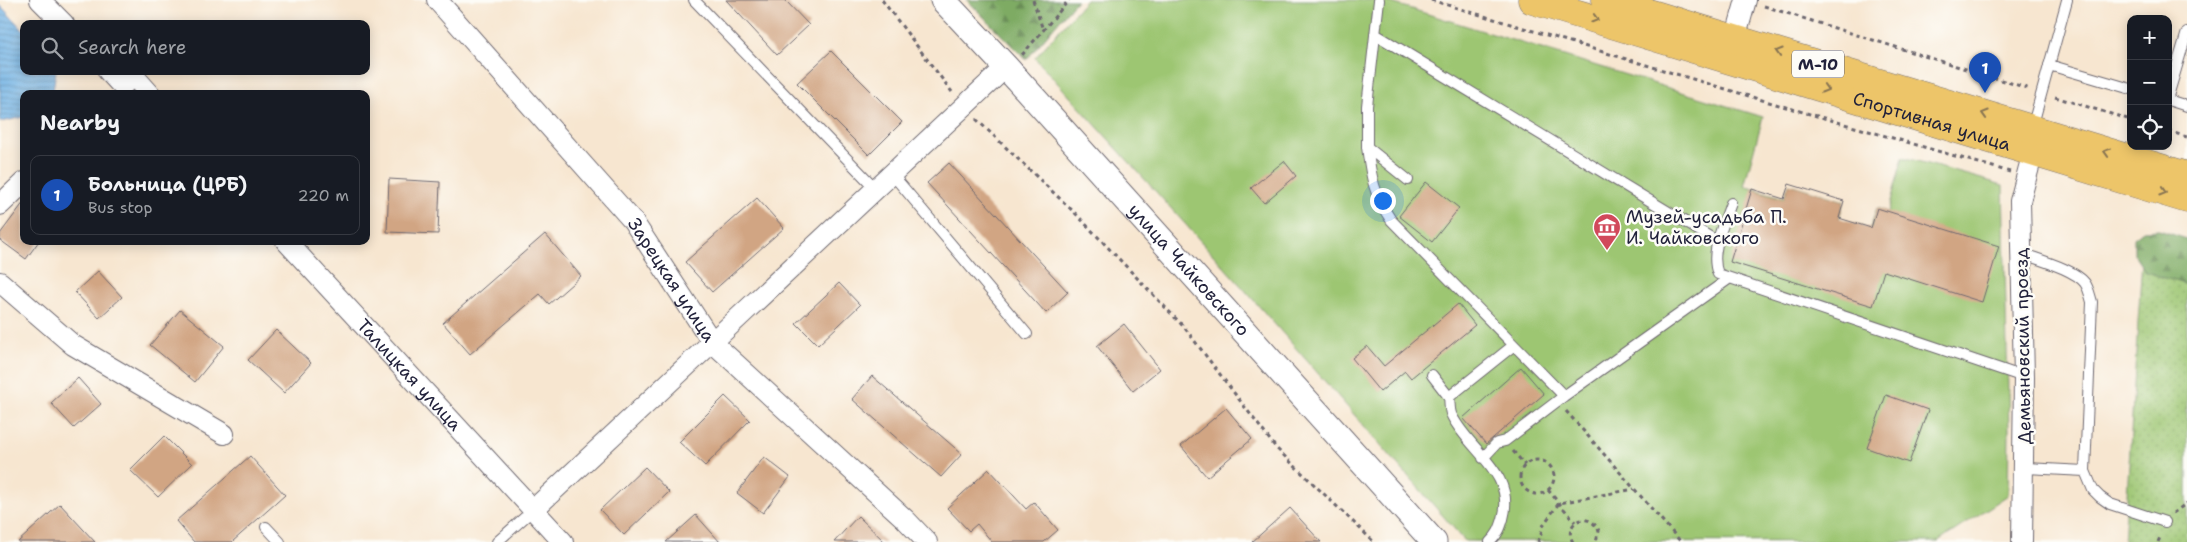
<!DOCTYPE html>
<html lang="en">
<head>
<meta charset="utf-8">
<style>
	body { margin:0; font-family:"Shantell Sans",sans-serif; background:#20242c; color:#f1f3f6 }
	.controls { position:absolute; right:15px; top:15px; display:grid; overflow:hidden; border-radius:10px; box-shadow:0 2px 12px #0003 }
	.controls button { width:45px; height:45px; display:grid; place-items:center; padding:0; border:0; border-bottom:1px solid #363941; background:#171b24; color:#f1f3f6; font:25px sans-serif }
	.you { position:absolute; left:1382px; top:200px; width:18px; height:18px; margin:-12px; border:4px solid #fff; border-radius:50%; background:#1a73e8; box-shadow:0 0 0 8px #1a73e833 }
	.badge { display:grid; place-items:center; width:32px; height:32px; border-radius:50%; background:#0b8043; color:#fff; font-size:16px; font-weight:700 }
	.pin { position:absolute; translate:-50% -41px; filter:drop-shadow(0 1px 2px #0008) }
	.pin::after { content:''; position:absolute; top:26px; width:18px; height:15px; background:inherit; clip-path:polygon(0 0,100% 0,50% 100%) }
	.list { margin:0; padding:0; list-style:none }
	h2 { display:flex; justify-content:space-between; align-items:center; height:65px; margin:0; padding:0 20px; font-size:21px }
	h2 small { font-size:16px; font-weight:400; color:#9ea1a6 }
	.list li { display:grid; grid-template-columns:32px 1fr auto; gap:15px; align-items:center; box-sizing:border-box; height:80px; margin:0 10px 10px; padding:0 10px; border:1px solid #363941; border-radius:10px }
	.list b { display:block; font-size:19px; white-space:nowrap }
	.list p { margin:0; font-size:16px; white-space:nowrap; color:#9ea1a6 }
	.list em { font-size:16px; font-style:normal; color:#9ea1a6 }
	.icon { flex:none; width:28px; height:28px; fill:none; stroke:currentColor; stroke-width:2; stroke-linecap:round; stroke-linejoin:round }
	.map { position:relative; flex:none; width:2187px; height:542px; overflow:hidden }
	.search { position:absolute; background:#171b24; box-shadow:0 2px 12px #0003; left:20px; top:20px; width:350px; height:55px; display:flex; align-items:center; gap:12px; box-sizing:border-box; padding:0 18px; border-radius:10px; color:#9ea1a6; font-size:19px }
	.panel { position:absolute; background:#171b24; box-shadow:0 2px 12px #0003; left:20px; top:90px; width:350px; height:155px; border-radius:10px }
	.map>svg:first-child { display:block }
	.grass { fill:url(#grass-dots); stroke:#607456 }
	.forest { fill:url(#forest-firs); stroke:#506650 }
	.green { fill:#9dc672; stroke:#607456 }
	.water { fill:url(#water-rules); stroke:#48698f }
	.building { fill:#d1a583 }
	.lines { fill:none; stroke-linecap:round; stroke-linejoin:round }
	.service-casing { stroke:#6d676f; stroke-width:12 }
	.minor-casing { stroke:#6d676f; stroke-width:22 }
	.tertiary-casing { stroke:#6d676f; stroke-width:27 }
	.trunk-casing { stroke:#6d676f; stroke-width:29 }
	.path { stroke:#6d676f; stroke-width:3; stroke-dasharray:4 4; stroke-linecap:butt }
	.service { stroke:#fff; stroke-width:10 }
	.minor { stroke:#fff; stroke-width:20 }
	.tertiary { stroke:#fff; stroke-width:25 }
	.trunk { stroke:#edc569; stroke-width:28 }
	.oneway { stroke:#887452 }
	.labels { text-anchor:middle; stroke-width:5; stroke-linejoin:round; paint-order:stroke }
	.shield { fill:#fdfcf7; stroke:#646373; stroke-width:1 }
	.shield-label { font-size:16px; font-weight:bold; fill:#22223b }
	.street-label { font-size:18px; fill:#22223b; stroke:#fdfcf7 }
	.poi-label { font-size:18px; fill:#22223b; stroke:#fdfcf7; text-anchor:start }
</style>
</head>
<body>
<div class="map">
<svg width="2187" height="542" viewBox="0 0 2187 542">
	<defs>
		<pattern id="grass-dots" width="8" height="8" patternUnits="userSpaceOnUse" patternTransform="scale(1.25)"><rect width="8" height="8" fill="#9dc672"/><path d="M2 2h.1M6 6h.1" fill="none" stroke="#87aa64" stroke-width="1.8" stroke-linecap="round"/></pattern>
		<pattern id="forest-firs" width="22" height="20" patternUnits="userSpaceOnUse" patternTransform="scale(1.25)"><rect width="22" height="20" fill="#7eab64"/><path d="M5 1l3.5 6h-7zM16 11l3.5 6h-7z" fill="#678b54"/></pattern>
		<pattern id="water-rules" width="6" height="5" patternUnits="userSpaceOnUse" patternTransform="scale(1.25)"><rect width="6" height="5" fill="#6eb0e3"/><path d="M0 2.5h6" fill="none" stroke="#5a8fb9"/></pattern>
	</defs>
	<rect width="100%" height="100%" fill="#fdfcf7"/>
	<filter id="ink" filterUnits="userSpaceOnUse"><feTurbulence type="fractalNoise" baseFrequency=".02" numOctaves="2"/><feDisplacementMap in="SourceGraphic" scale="10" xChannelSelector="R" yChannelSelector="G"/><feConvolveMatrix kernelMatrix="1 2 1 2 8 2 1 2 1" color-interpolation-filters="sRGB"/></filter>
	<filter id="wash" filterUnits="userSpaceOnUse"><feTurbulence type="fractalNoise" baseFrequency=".0096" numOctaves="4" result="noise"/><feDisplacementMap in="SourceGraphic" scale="20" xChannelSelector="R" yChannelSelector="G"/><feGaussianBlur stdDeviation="1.12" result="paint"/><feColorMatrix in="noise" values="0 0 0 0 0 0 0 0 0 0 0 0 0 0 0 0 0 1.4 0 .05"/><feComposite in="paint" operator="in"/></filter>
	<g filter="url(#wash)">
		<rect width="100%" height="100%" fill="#f7e6d0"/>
		<path class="grass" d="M2142,259L2187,273V542H2124Z"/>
		<path class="forest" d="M967,0H1077L1026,60Z
			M2159,230L2187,239V285L2146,272L2134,254V238L2143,231Z"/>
		<path class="green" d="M1086,0H1382L1763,117L1744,186L1784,198L1789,184L1844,201L1839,219L1870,228L1877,208L1888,212L1903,157L2003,185L2009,431L2008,495L1938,542L1465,541L1243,288L1035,58Z"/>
		<path class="water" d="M0,5L24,31V71H56L53,90L49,94H24V117L0,122Z"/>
		<g id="blocks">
			<path class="building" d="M726,0H785L809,25L777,55Z
				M831,51L902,122L869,155L797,83Z
				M1284,161L1296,176L1264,203L1251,188Z
				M949,163L1068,292L1046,313L927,183Z
				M389,179L440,182L438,234L387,232Z
				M1426,182L1459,208L1432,242L1399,216Z
				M1789,184L1844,201L1839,218L1871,228L1877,208L1999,246L1982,302L1884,271L1873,306L1730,262L1752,189L1784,199Z
				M757,198L784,228L712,292L685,262Z
				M24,202V241H39L26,259L0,240V234Z
				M545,234L581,276L549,304L540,294L470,354L443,323Z
				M98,271L122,297L99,318L75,292Z
				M839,283L860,305L818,345L796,323Z
				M1458,304L1475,325L1411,378L1405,371L1380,392L1352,358L1367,346L1384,366Z
				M180,310L224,346L195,382L150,345Z
				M1124,324L1160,369L1133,391L1097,346Z
				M276,330L311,363L284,393L248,360Z
				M1521,367L1544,394L1486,444L1463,418Z
				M872,376L962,454L941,477L852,399Z
				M78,378L101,404L74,428L51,403Z
				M1886,395L1928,410L1909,463L1867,448Z
				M725,396L750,420L705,466L679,442Z
				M1226,408L1252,439L1207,477L1181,446Z
				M164,436L192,464L158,497L130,470Z
				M250,456L285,495L232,542H194L176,521Z
				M764,457L790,477L763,513L737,493Z
				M645,467L669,492L624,535L600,510Z
				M989,469L1026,509L1034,502L1058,530L1044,542H992L977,524L969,531L947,508Z
				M60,504L95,542H18Z
				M1290,508L1321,542H1252Z
				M696,515L720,542H666Z
				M858,516L885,542H834Z"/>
		</g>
	</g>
	<g filter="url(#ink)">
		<use href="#blocks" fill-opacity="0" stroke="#6d676f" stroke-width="1"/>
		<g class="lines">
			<g class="service-casing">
				<path id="service" d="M694,0L876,189
					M1379,0L1367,106V147L1408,180
					M1375,34L1718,242
					M2049,65L2131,89
					M2168,96L2187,32
					M2168,100L2187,106
					M2032,128L2067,0
					M1367,147C1371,177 1374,195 1391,220L1564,396
					M892,174L1027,334
					M1731,203C1724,224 1709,252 1718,274L2024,377
					M2021,253C2039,260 2074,269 2085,283C2089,289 2090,296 2092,302L2085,471L2093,490L2100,497L2110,504L2165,522
					M1432,375L1449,397
					M1483,458L1497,443L1505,441L1564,396L1730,278
					M2024,468L2085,471
					M266,527L280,542
					M497,542L533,510
					M1490,542C1498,534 1500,529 1503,519C1516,473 1470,452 1452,416C1449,411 1450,403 1449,397L1514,345"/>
			</g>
			<g class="minor-casing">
				<g id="minor">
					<path d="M40,0L64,24"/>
					<path id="s1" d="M437,0L633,221L712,342L905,519L927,542"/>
					<path d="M1735,39L1746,0"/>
					<path d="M108,71L122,86L133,75L150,94"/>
					<path d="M0,205L24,182"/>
					<path id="s2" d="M286,241L563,542"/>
					<path d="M0,282L73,345L224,434"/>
					<path d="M533,510L1006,67"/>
					<path d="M2022,542L2024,377L2020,201L2033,152"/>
				</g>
			</g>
			<g class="tertiary-casing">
				<g id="tertiary">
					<path id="s3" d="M943,0L1006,67L1434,542"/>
				</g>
			</g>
			<g class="trunk-casing">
				<g id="trunk">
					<path id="s4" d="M1532,0L2187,199"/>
					<path d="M1606,0L2187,176"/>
				</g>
			</g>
			<path class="path" d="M882,0L952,92
				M1033,0L1043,30
				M1431,0L1772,103L2010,172
				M1764,6L2030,89
				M1022,55L1069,0
				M2055,97L2131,120
				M976,119L1076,214L1184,327L1276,448L1374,542
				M2168,131L2187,137
				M1566,411L1681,542
				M1513,451L1525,465
				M1520 477a17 17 0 1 1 34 0a17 17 0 1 1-34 0Z
				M1548,490L1575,522
				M2173,513L2187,503
				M1538,542L1544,524L1559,503L1634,489
				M1573,542C1562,524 1588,508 1599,531L1596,542
				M2158,542L2161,535"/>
			<use href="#service" class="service"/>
			<use href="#minor" class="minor"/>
			<use href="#tertiary" class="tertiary"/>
			<use href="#trunk" class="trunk"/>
		</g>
		<defs><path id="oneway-chevron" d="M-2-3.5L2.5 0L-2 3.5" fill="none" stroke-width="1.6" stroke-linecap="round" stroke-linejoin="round" transform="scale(1.25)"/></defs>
		<g class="oneway">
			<use href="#oneway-chevron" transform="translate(1595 19) rotate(17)"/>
			<use href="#oneway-chevron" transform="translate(1779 52) rotate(-163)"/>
			<use href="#oneway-chevron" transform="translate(1825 89) rotate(17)"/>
			<use href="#oneway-chevron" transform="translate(1985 114) rotate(-163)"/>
			<use href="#oneway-chevron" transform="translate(2107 152) rotate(-163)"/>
			<use href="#oneway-chevron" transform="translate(2163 192) rotate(17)"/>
		</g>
	</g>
	<defs>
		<g id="museum-pin" transform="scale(1.4375)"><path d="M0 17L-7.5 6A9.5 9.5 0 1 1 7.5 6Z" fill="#d1495b" stroke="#fdfcf7"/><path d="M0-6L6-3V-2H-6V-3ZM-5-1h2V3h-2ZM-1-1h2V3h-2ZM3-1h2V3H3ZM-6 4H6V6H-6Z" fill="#fff"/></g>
	</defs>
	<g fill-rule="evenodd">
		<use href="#museum-pin" x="1607" y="227"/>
	</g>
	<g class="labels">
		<rect class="shield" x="1792" y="50.5" width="52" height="27" rx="4"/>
		<g class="shield-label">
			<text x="1818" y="70">М-10</text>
		</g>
		<g class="street-label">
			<text dy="6" stroke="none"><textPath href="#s4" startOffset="418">Спортивная улица</textPath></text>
			<text dy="6" stroke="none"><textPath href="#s3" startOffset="365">улица Чайковского</textPath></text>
			<text dy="6" stroke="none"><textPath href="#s1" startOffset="366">Зарецкая улица</textPath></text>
			<text transform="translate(2023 346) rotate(-91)" y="6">Демьяновский проезд</text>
			<text dy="6" stroke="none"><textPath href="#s2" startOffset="182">Талицкая улица</textPath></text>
		</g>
		<g class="poi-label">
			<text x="1626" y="223">Музей-усадьба П.<tspan x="1626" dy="21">И. Чайковского</tspan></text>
		</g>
	</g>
</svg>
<div class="controls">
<button>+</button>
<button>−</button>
<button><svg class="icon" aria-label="locate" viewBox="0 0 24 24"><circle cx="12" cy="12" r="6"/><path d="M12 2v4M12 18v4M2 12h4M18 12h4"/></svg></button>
</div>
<div class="you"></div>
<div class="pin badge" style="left:1985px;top:93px;background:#1a4fb4">1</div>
<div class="search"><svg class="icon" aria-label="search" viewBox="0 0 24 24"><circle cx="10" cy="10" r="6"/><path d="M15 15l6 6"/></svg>Search here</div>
<section class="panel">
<h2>Nearby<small></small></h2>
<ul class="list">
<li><span class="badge" style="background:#1a4fb4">1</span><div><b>Больница (ЦРБ)</b><p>Bus stop</p></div><em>220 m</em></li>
</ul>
</section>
</div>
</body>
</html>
